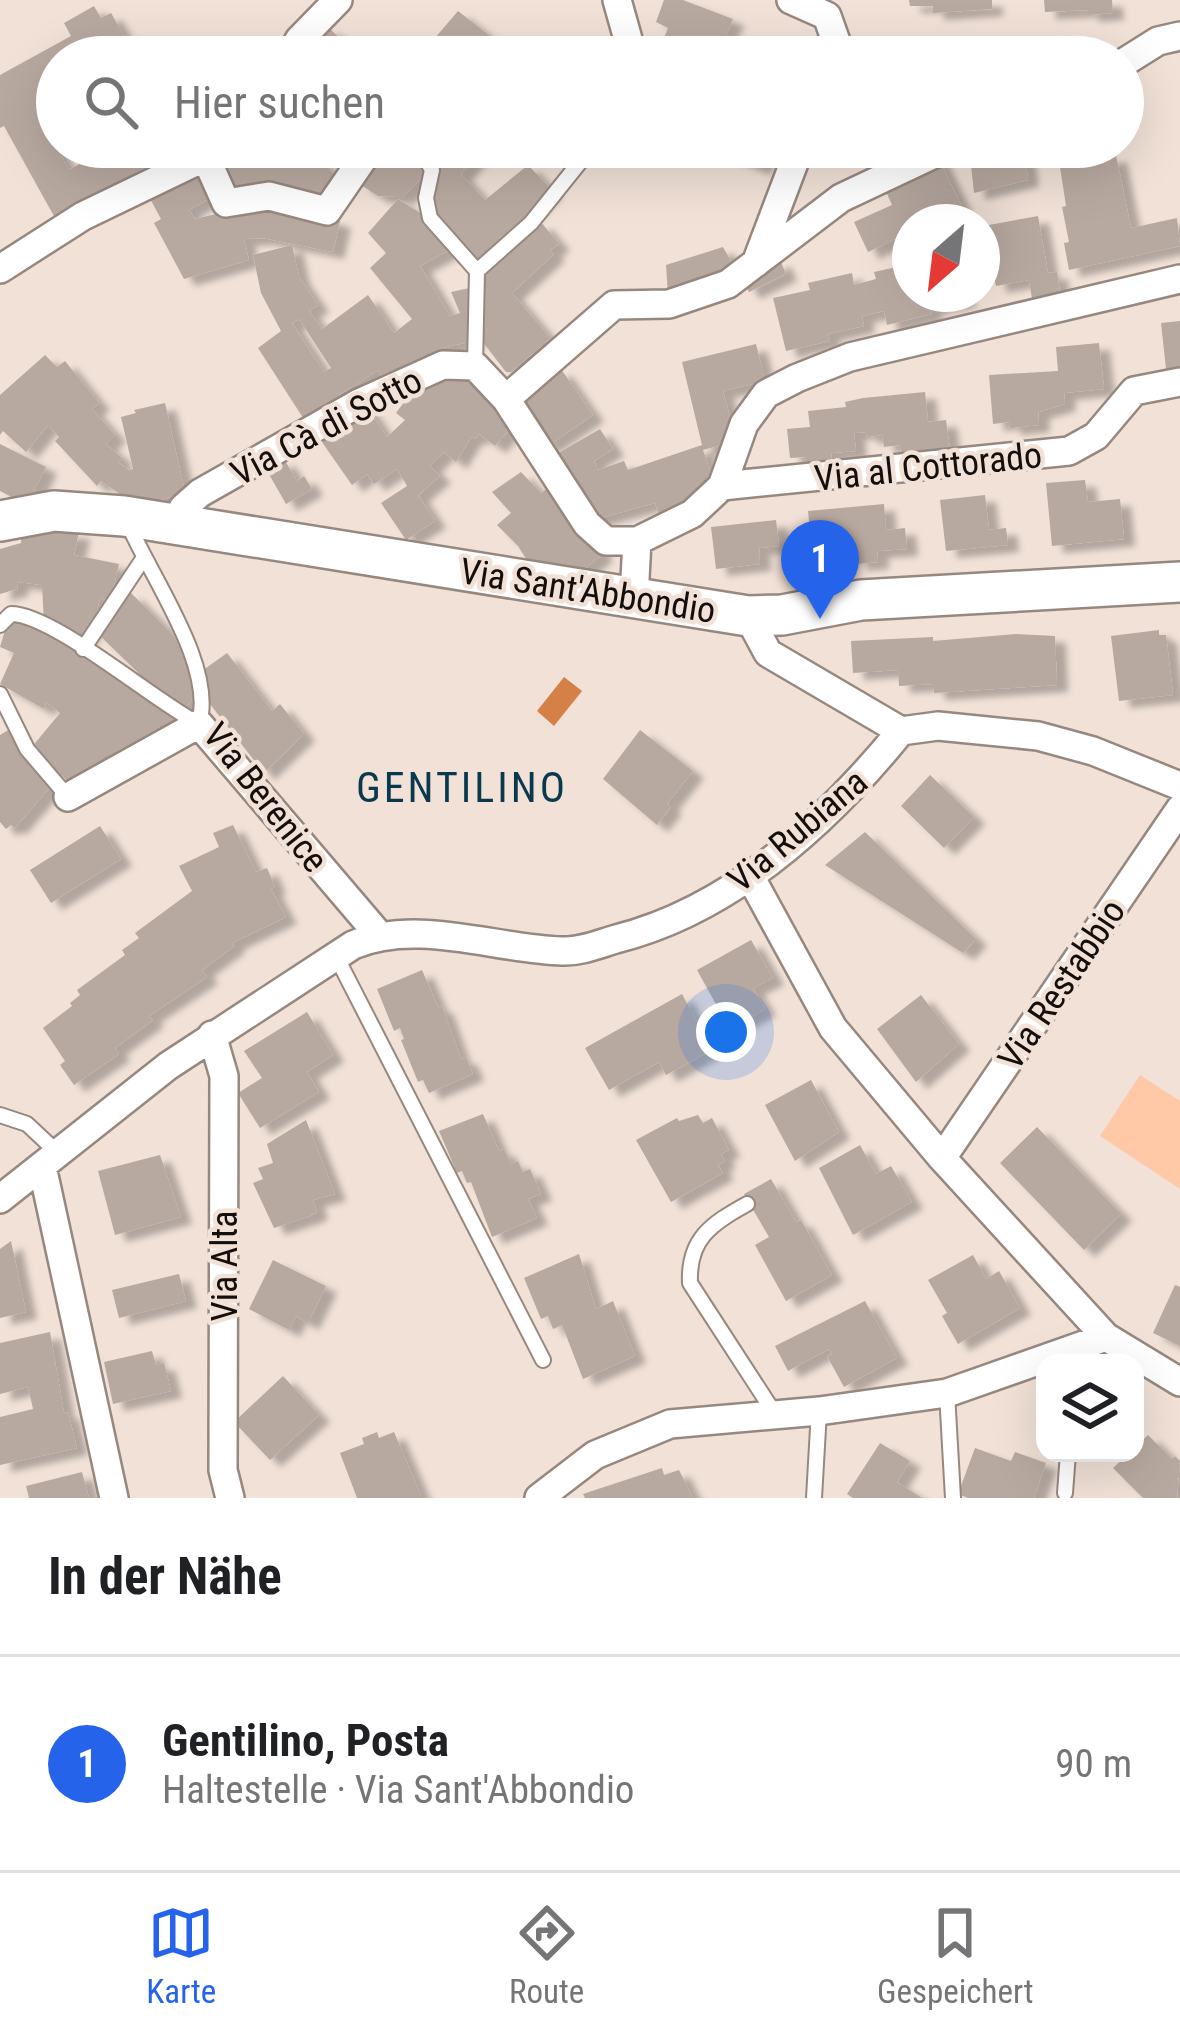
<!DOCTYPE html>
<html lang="de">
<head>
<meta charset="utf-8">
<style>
	body { margin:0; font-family:"Roboto Condensed",sans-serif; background:#f2f2f2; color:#202124 }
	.controls { position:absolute; right:36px; bottom:36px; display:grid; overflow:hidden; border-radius:24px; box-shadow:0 12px 48px #0002 }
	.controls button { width:108px; height:108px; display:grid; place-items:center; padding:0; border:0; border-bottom:3px solid #e0e0e0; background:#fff; color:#202124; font:60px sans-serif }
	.compass { position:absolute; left:892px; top:204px; width:108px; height:108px; border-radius:50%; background:#fff; box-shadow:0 12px 48px #0002; rotate:208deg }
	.you { position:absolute; left:726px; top:1032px; width:42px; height:42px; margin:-30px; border:9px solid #fff; border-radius:50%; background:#1a73e8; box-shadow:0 0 0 18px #1a73e833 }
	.badge { display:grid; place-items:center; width:78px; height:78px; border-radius:50%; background:#2563eb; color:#fff; font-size:39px; font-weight:700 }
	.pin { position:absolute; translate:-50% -99px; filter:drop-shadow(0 3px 6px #0008) }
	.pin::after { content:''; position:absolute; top:63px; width:42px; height:36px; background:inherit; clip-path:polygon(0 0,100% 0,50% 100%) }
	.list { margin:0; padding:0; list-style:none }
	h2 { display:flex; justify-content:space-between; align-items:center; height:156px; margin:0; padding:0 48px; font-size:51px }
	h2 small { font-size:39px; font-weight:400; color:#757577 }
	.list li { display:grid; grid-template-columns:78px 1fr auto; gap:36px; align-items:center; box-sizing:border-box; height:216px; padding:0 48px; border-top:3px solid #e0e0e0 }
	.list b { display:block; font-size:45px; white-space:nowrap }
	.list p { margin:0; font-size:39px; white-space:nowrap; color:#757577 }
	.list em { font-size:39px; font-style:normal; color:#757577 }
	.icon { flex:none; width:66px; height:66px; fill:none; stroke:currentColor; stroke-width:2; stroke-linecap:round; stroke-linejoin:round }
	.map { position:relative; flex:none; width:1180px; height:1498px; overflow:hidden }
	.search { position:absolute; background:#fff; box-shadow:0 12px 48px #0002; left:36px; right:36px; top:36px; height:132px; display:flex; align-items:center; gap:30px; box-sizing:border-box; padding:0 42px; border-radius:66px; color:#757577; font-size:45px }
	.sheet { height:372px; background:#fff }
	nav { display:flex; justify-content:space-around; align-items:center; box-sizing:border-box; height:168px; border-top:3px solid #e0e0e0; background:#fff; font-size:33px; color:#757577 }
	nav a { display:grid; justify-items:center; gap:6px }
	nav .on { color:#2563eb }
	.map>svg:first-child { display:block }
	.green { fill:#ffc8a7 }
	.water { fill:#d58047 }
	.building { fill:#b8a9a0; fill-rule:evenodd; filter:url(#shadow) }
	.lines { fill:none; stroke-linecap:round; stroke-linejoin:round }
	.lane-casing { stroke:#97887f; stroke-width:18 }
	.street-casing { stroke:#97887f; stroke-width:32 }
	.secondary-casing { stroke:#97887f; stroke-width:44 }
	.lane { stroke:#fff; stroke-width:14 }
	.street { stroke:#fff; stroke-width:27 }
	.secondary { stroke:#fff; stroke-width:39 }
	.labels { text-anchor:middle; stroke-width:9; stroke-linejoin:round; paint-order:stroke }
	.street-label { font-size:36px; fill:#140f0c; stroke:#f1e1d7 }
	.quarter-label { font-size:42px; letter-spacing:3px; fill:#0a394d; stroke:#f1e1d7 }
</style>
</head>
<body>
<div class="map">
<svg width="1180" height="1498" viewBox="0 0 1180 1498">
	<defs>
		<filter id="shadow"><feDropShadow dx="11" dy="7" stdDeviation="3" flood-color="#0004"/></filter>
	</defs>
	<rect width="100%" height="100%" fill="#f1e1d7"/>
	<path class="green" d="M1140,1075L1180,1101V1189L1100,1136Z"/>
	<path class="water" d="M564,677L582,691L554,726L537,711Z"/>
	<path class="building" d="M664,0H683L733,19L717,57H680L667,51L671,41L664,38L668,28L656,22Z
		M909,0H992V9L933,13V6H910Z
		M1044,0H1112L1113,13L1088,15V10L1045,12Z
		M94,6L101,18L111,13L134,53L126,57H57V96L34,109L69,170L109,147H152L159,160L55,218L4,126L0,128V75L71,36L64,23Z
		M458,11L490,36L474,57H444L429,45Z
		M328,27L342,40L327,57H302Z
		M1077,49V57H1019V52Z
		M236,147H358L342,167L320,149L316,156L336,176L323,203L275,185H249L250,191L233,193L223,154Z
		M381,147H405L427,173L403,197L378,196L358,183Z
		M430,147L483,150L461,174L485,200L528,165L552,190L478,264L433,212L431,193L436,172L447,160Z
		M723,147H768L760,168L721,153Z
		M969,147H1024L1028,180L974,193Z
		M937,155L962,207L930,222H910V232L868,252L854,222L892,205L882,182Z
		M1116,155L1131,228L1177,218L1180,246L1069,270L1064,243L1069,242L1062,207L1066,206L1060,167Z
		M198,172L212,197L189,210L195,219L267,202L340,221L333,252L263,238L244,239L249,260L184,279L154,223L161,219L147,193Z
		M398,199L428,218L451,249L420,266L450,316L460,313L451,292L474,287V341L441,348L387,383L378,370L339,395L345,406L307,424L258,348L281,331L261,293L253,255L292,245L299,277L318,305L309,311L322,329L368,295L394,333L412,319L370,268L386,253L368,233ZM299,319L331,368L324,372L292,323Z
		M1038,216L1048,273L1057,272L1061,301L1033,305L1029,280L996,286L983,226Z
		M541,222L559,244L550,250L554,254L512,293L550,338L511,372H506L479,337L483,334L484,274L489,261Z
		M723,247L736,270L668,295L666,265Z
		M780,260L786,274L749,292L742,279Z
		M910,264V294H964L966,300L930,308L932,314L887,325L884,311L862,316L864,326L828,334L830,341L786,351L773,298L810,290L808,283L852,273L854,285L876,279L874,272Z
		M1180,321V367L1166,369L1161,323Z
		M1099,343L1104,389L1064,393L1065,404L1038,412L1039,425L1010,428L1009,422L993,424L989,375L1058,371L1056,347Z
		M756,344L765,381L723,391L736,441L703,450L715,486L693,493L696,504L659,515L655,503L589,521L553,456L600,429L613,449L594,461L598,470L624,461L628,470L702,445L682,362Z
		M45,355L57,367L65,361L99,403L92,409L115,435L106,444L122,458L118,462L129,470L133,469L121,417L136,413L134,410L165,403L185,492L139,507L101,481L97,486L55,441L59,437L48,425L26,452L3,431L0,435V395Z
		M561,369L593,415L546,447L514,401Z
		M439,370L465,379L492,397L514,424L495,446L479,434L476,439L472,436L456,462L444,452L430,466L440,476L418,495L435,521L406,540L381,503L407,486L397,469L374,484L367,474L352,485L317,435L364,403L387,437L405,420L396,413L412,391Z
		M925,392L928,422L946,420L950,450L902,459L900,445L884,447L882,435L867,437L866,432L854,433L856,451L831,453L832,465L807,468L806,457L790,458L787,429L810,427L808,411L846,407L845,402L863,398Z
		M0,444L46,467L27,505L0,491Z
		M284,459L297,481L304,476L312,489L286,504L266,469Z
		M521,472L541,493L557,481L602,554L582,571L528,562L518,546L497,525L511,513L492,492Z
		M1085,480L1088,502L1120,499L1124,539L1052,546L1046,483Z
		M985,495L989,530L1006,528L1008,545L946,551L940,500Z
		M884,504L886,530L905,528L907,549L877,551L878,562L856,564L855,555L826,557L825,540L811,541L808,511Z
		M776,520L779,546L759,548L760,564L716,569L711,527Z
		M22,531L79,532L74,555L119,564L110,601L100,598L94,623L84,641L44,623L42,585L18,582L17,589L0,594V549L21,543Z
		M131,593L173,635L188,660L199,691L183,711L156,690L95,631Z
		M9,617L64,640L176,719L157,743L101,774L94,766L74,787L31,748L60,713L46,702L44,709L0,684L14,653L0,647Z
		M1159,630V635H1166L1173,695L1119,701L1111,636Z
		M1016,634L1055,636L1057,685L934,693L933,684L899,686L898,670L853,673L851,641L933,637V641Z
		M227,653L272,711L280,704L304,734L264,773L206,699L199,673Z
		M13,727L51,786L15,828L11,825L6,829L0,822V735Z
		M640,730L693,771L667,804L671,807L657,825L603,779Z
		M930,775L974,817L944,848L901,806Z
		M233,825L256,872L267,868L275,887L271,889L286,917L232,943L234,946L202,970L207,977L149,1016L153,1020L115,1048L119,1054L74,1085L60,1065L65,1061L43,1028L72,1006L70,1003L80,995L77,990L125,955L122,950L139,938L135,933L192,891L179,866L219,847L213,833Z
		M100,826L121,859L51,903L30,870Z
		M865,832L976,939L963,953L825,865Z
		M751,940L773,978L753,988L765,1009L736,1026L724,1005L718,1008L697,970Z
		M422,970L438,1007L442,1006L461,1059L466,1057L473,1074L429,1093L423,1080L418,1082L401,1040L404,1039L400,1028L394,1031L377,989Z
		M682,994L712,1050L666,1075L659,1062L609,1090L585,1048Z
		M921,995L959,1044L916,1082L877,1029Z
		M307,1012L333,1055L307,1072L319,1092L260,1128L238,1093L262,1078L244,1051Z
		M811,1080L839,1132L795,1161L765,1105Z
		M483,1114L499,1151L504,1149L511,1164L518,1161L523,1172L530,1169L541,1194L528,1199L537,1218L492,1237L471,1182L467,1183L462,1171L457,1173L439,1131Z
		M698,1115L703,1123L712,1118L729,1150L721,1154L725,1161L718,1165L723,1173L671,1202L636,1140L677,1118L679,1121Z
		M306,1120L335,1194L313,1200L317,1212L310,1216L274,1228L253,1183L263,1179L258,1168L273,1163L267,1144Z
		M1037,1127L1121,1214L1084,1250L1000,1163Z
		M860,1145L876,1174L891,1166L912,1202L853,1235L819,1168Z
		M160,1155L181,1217L115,1235L98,1171Z
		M771,1179L796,1222L801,1220L832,1275L786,1301L755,1245L769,1237L744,1194Z
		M11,1241L26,1312L0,1318V1249Z
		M579,1254L596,1309L613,1301L635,1356L583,1379L562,1325L553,1329L548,1316L541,1319L524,1278Z
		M973,1255L986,1279L999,1271L1020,1308L958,1344L942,1316L947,1313L928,1280Z
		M273,1260L326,1286L308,1323L296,1316L289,1330L249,1309Z
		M179,1274L186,1301L119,1318L112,1290Z
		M1175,1285L1180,1287V1346L1153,1333Z
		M865,1301L897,1358L844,1387L827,1356L832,1354L829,1349L788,1371L775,1346Z
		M50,1332L64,1413L68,1412L77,1448L0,1465V1417L33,1409L28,1387L0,1394V1343Z
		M152,1351L156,1365L164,1363L171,1391L113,1404L104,1362Z
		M283,1376L319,1415L270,1460L234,1422Z
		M377,1432L379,1438L394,1432L422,1498H357L340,1453L364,1444L362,1438Z
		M1148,1435L1172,1459L1175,1456L1180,1461L1177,1498H1143L1113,1468L1129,1453H1135V1447Z
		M880,1443L910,1461L897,1482L922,1498H853L847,1494Z
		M975,1448L1011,1461L1015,1452L1046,1463L1034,1498H968L958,1494Z
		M662,1468L664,1475L679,1470L693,1498H585L583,1494Z
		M82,1472L89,1498H29L26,1486Z"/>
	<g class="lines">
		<g class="lane-casing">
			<path id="lane" d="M412,147L424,156L432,170L426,198L430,218L477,271L475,366
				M477,271L531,223L592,147
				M0,625L11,614C53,614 154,701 199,724C216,665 149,575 127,521
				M83,649L143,559
				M0,694L27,749L68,797
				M336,956L543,1360
				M0,1115L27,1124L59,1154
				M747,1204C711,1224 688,1239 690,1283L775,1414
				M947,1393L953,1498
				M1065,1493L1068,1453
				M814,1498L819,1411"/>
		</g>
		<g class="street-casing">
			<path id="street" d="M617,0L633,57
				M791,0L827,16L838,47L834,57
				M290,57L299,40L338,0
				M1123,63L1158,41L1180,36
				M205,156L226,203L269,196L327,211L371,147
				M756,263L800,147
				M0,269L83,216L226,147
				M506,399L614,305L669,304L728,284L841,198L949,147
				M722,486L1069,451L1096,436L1134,391L1180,382
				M179,523L183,508L200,493L359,403L443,365L475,366L506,399L587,524L606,541H637L634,597
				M637,541L692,514L722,486L744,424L766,394L797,378L850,357L1180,279
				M748,616L768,653L901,731L938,726L1038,736L1093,751L1180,786
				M68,797L199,724L379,935
				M751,878L833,1028L942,1158L1106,1337L1180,1382
				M212,1035L224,1076L223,1470L230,1498
				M942,1158L1180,809
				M42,1166L114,1498
				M0,1199L168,1066L353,945C418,918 494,949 562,951C580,952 599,944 616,939C732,910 827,822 901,731
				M539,1498L595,1455L670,1424L819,1411L947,1393L1106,1337"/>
		</g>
		<g class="secondary-casing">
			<path id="secondary" d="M0,521L54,511L124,516L748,616L782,615L861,600L1180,582"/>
		</g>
		<use href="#lane" class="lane"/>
		<use href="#street" class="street"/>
		<use href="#secondary" class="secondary"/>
	</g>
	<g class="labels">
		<g class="street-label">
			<text transform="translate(326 426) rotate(-28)" y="13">Via Cà di Sotto</text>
			<text transform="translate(928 466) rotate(-6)" y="13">Via al Cottorado</text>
			<text transform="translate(588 590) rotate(9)" y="13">Via Sant'Abbondio</text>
			<text transform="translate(266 797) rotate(52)" y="13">Via Berenice</text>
			<text transform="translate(797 830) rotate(-40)" y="13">Via Rubiana</text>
			<text transform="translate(1061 984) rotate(-56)" y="13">Via Restabbio</text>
			<text transform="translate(224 1266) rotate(-90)" y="13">Via Alta</text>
		</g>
		<g class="quarter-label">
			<text x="462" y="802">GENTILINO</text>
		</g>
	</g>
</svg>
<div class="controls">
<button><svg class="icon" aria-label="layers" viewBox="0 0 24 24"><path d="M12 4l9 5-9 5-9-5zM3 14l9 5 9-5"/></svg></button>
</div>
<svg class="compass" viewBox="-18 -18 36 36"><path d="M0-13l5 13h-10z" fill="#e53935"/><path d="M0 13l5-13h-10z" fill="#757577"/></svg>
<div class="you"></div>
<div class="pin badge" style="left:820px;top:619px">1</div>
<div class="search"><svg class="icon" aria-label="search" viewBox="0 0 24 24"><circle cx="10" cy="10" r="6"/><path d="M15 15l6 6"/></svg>Hier suchen</div>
</div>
<section class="sheet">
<h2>In der Nähe<small></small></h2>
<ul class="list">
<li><span class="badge">1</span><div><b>Gentilino, Posta</b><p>Haltestelle · Via Sant'Abbondio</p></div><em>90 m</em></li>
</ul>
</section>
<nav>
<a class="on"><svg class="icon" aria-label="map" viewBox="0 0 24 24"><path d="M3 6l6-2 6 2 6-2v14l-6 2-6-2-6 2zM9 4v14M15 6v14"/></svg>Karte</a>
<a><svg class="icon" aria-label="directions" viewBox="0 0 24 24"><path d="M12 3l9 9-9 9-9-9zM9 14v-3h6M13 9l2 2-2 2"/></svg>Route</a>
<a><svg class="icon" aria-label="saved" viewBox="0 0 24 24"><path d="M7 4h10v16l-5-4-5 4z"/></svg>Gespeichert</a>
</nav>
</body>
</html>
